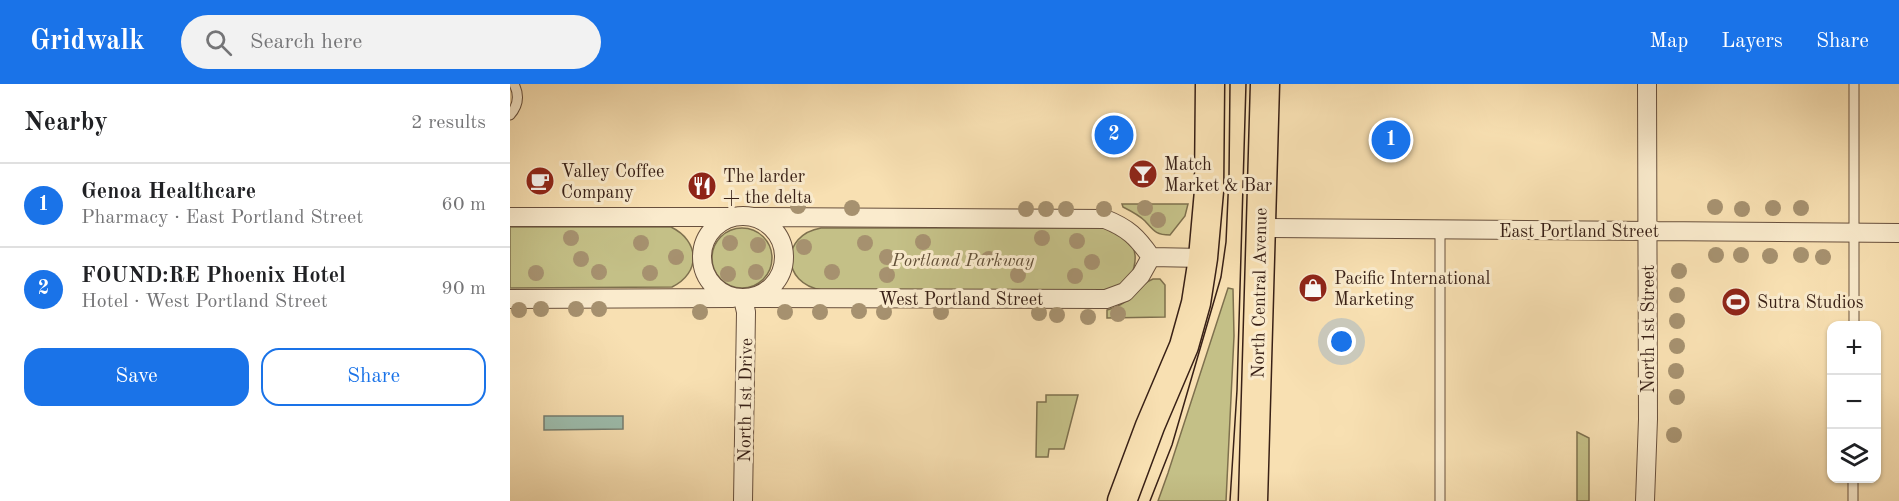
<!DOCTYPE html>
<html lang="en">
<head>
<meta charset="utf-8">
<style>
	body { margin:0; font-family:"Old Standard TT",serif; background:#f2f2f2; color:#202124 }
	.controls { position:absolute; right:18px; bottom:18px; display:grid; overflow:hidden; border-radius:12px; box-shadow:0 2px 4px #0004 }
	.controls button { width:54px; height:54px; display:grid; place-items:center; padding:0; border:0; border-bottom:2px solid #e0e0e0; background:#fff; color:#202124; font:30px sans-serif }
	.you { position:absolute; left:832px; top:258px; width:21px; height:21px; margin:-15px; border:4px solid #fff; border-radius:50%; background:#1a73e8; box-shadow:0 0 0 9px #1a73e833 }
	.badge { display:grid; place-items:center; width:39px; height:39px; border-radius:50%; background:#1a73e8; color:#fff; font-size:20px; font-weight:700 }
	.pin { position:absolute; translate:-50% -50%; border:3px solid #fff; box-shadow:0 2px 6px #0006 }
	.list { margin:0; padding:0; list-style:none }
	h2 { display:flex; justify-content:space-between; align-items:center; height:78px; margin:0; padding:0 24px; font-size:26px }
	h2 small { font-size:20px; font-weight:400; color:#757577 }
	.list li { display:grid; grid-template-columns:39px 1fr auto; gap:18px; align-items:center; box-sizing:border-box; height:84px; padding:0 24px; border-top:2px solid #e0e0e0 }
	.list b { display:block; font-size:22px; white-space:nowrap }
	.list p { margin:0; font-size:20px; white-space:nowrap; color:#757577 }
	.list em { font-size:20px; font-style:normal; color:#757577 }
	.actions { display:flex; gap:12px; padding:18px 24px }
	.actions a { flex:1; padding:14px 0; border:2px solid #1a73e8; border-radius:18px; text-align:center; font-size:21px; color:#1a73e8 }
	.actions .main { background:#1a73e8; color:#fff }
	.icon { flex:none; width:33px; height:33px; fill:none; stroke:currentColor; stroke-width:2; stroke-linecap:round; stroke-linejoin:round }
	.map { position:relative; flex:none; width:1389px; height:417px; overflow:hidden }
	header { display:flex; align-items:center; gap:36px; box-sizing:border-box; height:84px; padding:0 30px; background:#1a73e8; color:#fff }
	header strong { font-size:28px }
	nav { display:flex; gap:33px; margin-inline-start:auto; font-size:21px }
	.search { width:420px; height:54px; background:#f2f2f2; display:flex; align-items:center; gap:15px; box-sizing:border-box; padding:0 21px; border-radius:33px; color:#757577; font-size:22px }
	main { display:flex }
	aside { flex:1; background:#fff }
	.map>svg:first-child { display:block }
	.green { fill:#c4c087; stroke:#7e704e; stroke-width:1.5 }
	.water { fill:#9dbdad; stroke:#757e71; stroke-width:1.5 }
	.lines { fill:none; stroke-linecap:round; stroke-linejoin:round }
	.service-casing { stroke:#68503d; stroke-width:11 }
	.minor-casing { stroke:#68503d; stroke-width:20 }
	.primary-casing { stroke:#382016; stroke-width:31 }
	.service { stroke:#faebcd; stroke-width:9 }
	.minor { stroke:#faebcd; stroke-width:18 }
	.primary { stroke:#f8e0b2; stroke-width:28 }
	.tram { stroke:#382016; stroke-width:1.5 }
	.tree { fill:#a6916f }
	.labels { text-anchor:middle; stroke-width:6; stroke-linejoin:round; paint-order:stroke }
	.poi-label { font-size:18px; fill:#382016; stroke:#faebcd; text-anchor:start }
	.street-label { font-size:18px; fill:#382016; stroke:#faebcd }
	.park-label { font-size:18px; font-style:italic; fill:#625038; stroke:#faebcd }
</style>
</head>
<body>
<header>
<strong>Gridwalk</strong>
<div class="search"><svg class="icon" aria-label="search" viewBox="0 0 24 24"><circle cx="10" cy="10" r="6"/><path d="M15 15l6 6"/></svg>Search here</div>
<nav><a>Map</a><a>Layers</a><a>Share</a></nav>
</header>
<main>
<aside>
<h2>Nearby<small>2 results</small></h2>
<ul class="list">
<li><span class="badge">1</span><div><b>Genoa Healthcare</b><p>Pharmacy · East Portland Street</p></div><em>60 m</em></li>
<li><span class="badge">2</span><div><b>FOUND:RE Phoenix Hotel</b><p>Hotel · West Portland Street</p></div><em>90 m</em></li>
</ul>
<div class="actions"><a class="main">Save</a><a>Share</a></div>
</aside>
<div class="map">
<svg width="1389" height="417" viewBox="0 0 1389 417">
	<rect width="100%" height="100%" fill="#f8e0b2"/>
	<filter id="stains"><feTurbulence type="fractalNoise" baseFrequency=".00333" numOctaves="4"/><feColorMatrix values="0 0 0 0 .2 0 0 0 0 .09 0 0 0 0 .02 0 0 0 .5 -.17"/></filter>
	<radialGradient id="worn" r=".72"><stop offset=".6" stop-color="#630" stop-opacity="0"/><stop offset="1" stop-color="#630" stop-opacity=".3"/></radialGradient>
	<path class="green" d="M612,120H678L675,132L660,151C646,151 644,147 635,137C629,131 621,127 613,123Z
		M0,143H161C190,157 191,189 162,203L0,204Z
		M311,144H596C623,153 632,167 620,195L601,207L312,206C271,200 270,151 311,144Z
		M202 174a30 30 0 1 1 60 0a30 30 0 1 1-60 0Z
		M643,195H650L655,201V233L597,234V226C624,219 623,203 643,195Z
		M718,204L723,205L724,252L716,417H648L658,389Z
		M536,311H568L554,365H539L538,373H526L527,318H536Z
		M1067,348L1079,354V417H1067Z"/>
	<path class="water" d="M34,332H113V345L34,346Z"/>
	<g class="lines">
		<g class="service-casing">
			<path id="service" d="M0,31C8,22 10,12 4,0
				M930,146V417
				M1344,242V0
				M1343,417V394"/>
		</g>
		<g class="minor-casing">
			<path id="minor" d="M192 173a41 41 0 1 1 82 0a41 41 0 1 1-82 0Z
				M0,133H220
				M241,133L595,135C618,144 627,153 641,173
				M750,144L1389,149
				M641,173L693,174
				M241,214L596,215L615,208L631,191L641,173
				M0,215L223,214
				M233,215L236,228L233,417
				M1135,417L1138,335L1137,0"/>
		</g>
		<g class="primary-casing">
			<path id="primary" d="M612,417L640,342L674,262L686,219L693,174L699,107L700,0
				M743,417L755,0"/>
		</g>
		<use href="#service" class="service"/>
		<use href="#minor" class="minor"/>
		<use href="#primary" class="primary"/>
		<path class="tram" d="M640,417L662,361L711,193L716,158L719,90L720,0
			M720,417L727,306L736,0"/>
	</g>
	<g class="tree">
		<circle cx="288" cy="122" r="8"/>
		<circle cx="1205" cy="123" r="8"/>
		<circle cx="342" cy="124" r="8"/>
		<circle cx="635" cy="124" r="8"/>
		<circle cx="1263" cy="124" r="8"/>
		<circle cx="1291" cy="124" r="8"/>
		<circle cx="516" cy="125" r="8"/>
		<circle cx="536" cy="125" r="8"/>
		<circle cx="556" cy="125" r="8"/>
		<circle cx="594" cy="125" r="8"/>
		<circle cx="1232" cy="125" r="8"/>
		<circle cx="648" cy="136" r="8"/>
		<circle cx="61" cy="154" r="8"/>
		<circle cx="532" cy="154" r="8"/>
		<circle cx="567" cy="157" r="8"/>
		<circle cx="413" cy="158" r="8"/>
		<circle cx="131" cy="159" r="8"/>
		<circle cx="220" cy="159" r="8"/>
		<circle cx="355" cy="159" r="8"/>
		<circle cx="248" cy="161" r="8"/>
		<circle cx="294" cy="163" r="8"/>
		<circle cx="1206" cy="171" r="8"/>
		<circle cx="1231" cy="171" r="8"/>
		<circle cx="1291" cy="171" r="8"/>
		<circle cx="1260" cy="172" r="8"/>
		<circle cx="166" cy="173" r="8"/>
		<circle cx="377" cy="173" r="8"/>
		<circle cx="1313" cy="173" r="8"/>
		<circle cx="71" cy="175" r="8"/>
		<circle cx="479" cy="175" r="8"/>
		<circle cx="582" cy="178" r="8"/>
		<circle cx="1169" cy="187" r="8"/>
		<circle cx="89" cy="188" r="8"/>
		<circle cx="246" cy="188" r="8"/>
		<circle cx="322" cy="188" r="8"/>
		<circle cx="26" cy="189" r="8"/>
		<circle cx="140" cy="189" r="8"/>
		<circle cx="218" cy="190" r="8"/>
		<circle cx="377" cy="191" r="8"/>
		<circle cx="508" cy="191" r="8"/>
		<circle cx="565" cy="192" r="8"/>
		<circle cx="1167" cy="211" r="8"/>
		<circle cx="31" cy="225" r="8"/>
		<circle cx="66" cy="225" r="8"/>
		<circle cx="89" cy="225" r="8"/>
		<circle cx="9" cy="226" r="8"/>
		<circle cx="349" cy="227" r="8"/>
		<circle cx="190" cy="228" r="8"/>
		<circle cx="275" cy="228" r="8"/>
		<circle cx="310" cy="228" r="8"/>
		<circle cx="374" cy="228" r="8"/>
		<circle cx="431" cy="228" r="8"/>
		<circle cx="529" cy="229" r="8"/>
		<circle cx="608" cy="230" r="8"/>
		<circle cx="547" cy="231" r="8"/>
		<circle cx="578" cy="233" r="8"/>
		<circle cx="1167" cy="237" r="8"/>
		<circle cx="1167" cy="262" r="8"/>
		<circle cx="1166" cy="287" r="8"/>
		<circle cx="1167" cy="313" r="8"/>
		<circle cx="1164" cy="351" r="8"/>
	</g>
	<defs>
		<g id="bar-disc" transform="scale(1.5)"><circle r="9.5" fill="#8f2418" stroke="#faebcd"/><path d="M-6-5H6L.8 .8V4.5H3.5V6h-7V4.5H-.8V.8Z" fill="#fff"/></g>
		<g id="cafe-disc" transform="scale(1.5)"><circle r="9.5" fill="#8f2418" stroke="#faebcd"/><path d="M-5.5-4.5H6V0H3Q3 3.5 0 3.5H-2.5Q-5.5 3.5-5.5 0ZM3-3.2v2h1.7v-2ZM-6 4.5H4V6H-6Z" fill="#fff"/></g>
		<g id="restaurant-disc" transform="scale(1.5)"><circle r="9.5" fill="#8f2418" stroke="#faebcd"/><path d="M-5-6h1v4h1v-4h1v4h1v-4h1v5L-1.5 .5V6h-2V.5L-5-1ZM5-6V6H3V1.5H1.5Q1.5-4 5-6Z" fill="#fff"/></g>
		<g id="shop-disc" transform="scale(1.5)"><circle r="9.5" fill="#8f2418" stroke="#faebcd"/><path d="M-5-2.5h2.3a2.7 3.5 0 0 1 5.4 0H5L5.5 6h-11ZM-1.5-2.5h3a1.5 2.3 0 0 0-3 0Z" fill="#fff"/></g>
		<g id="stadium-disc" transform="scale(1.5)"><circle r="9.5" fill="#8f2418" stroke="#faebcd"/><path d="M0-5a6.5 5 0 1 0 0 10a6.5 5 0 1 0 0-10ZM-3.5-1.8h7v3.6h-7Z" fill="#fff"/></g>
	</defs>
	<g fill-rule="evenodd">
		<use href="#bar-disc" x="633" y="90"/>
		<use href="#cafe-disc" x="30" y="97"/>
		<use href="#restaurant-disc" x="192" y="102"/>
		<use href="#shop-disc" x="803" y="204"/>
		<use href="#stadium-disc" x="1226" y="218"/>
	</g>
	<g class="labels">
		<g class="poi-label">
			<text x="654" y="86">Match<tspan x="654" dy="21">Market &amp; Bar</tspan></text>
			<text x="51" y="93">Valley Coffee<tspan x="51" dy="21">Company</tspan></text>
			<text x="213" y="98">The larder<tspan x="213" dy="21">+ the delta</tspan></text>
			<text x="824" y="200">Pacific International<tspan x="824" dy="21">Marketing</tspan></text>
			<text x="1247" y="224">Sutra Studios</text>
		</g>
		<g class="street-label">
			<text x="1069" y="153">East Portland Street</text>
			<text transform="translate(749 209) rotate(-89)" y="6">North Central Avenue</text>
			<text x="451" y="221">West Portland Street</text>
			<text transform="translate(1138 245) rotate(-90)" y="6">North 1st Street</text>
			<text transform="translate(235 316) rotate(-89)" y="6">North 1st Drive</text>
		</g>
		<g class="park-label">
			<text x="453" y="182">Portland Parkway</text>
		</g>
	</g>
	<rect width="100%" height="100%" filter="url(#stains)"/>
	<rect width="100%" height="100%" fill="url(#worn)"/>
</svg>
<div class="controls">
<button>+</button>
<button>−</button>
<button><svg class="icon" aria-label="layers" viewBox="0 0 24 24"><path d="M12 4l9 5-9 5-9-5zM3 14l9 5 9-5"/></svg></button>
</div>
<div class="you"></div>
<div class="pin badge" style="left:881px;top:56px">1</div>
<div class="pin badge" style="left:604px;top:51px">2</div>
</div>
</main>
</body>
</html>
